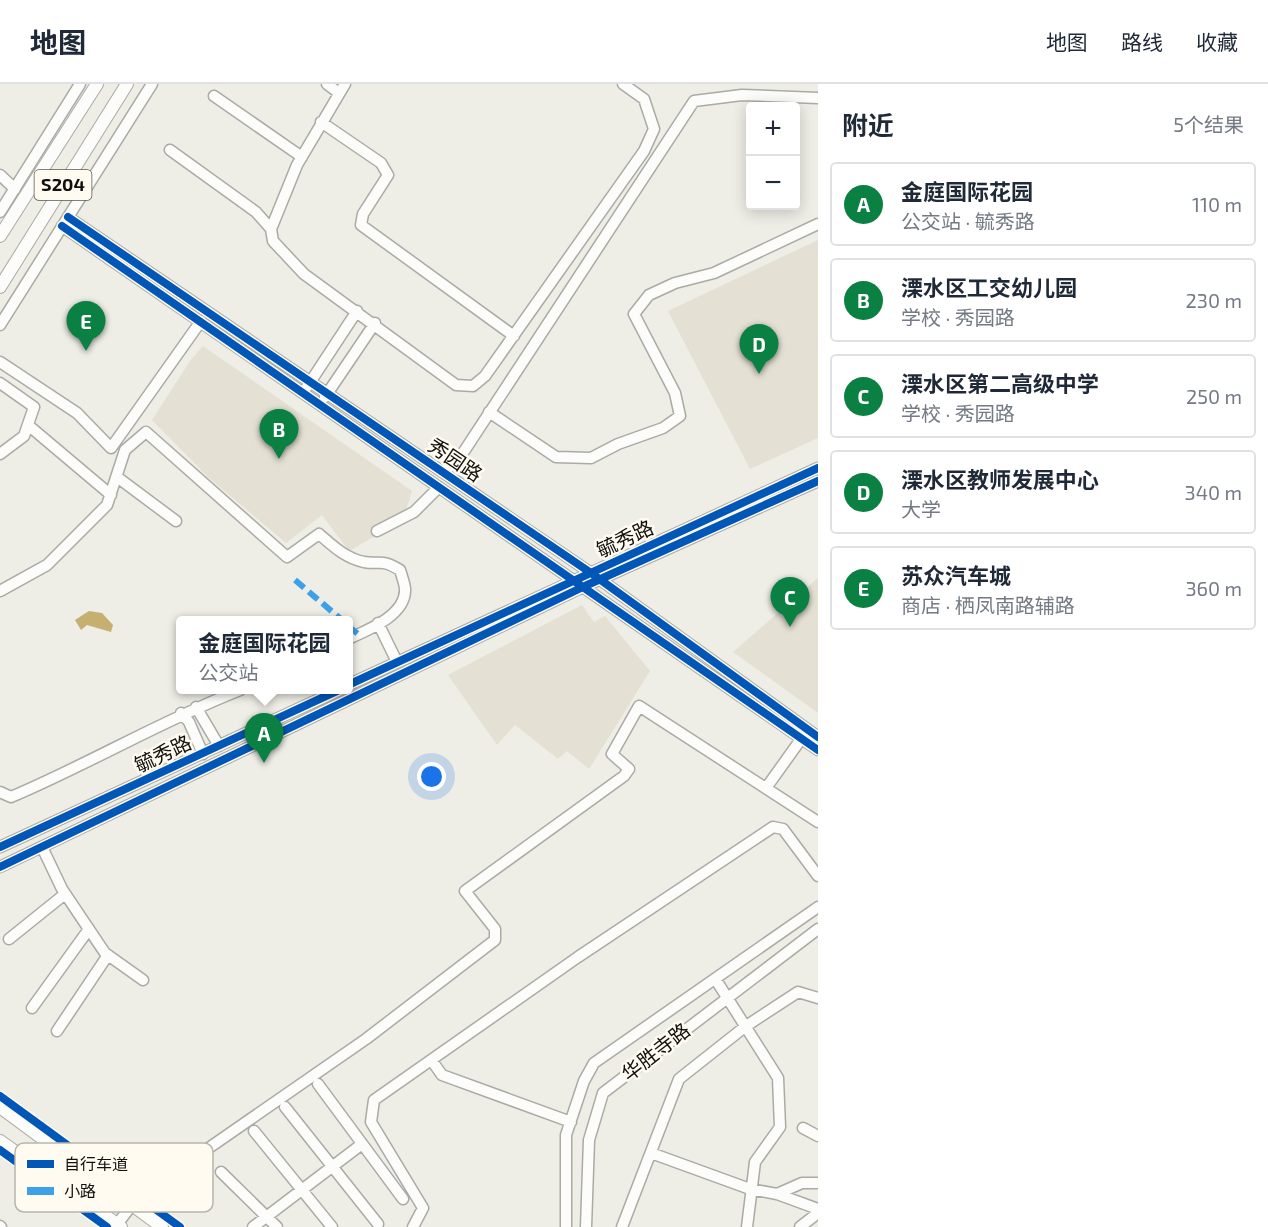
<!DOCTYPE html>
<html lang="zh">
<head>
<meta charset="utf-8">
<style>
	body { margin:0; font-family:"Exo 2","Noto Sans SC",sans-serif; background:#f6f6f7; color:#1f2937 }
	.controls { position:absolute; right:18px; top:18px; display:grid; overflow:hidden; border-radius:6px; box-shadow:0 3px 15px #0003 }
	.controls button { width:54px; height:54px; display:grid; place-items:center; padding:0; border:0; border-bottom:2px solid #e0e1e3; background:#fff; color:#1f2937; font:30px sans-serif }
	.you { position:absolute; left:432px; top:693px; width:21px; height:21px; margin:-15px; border:4px solid #fff; border-radius:50%; background:#1a73e8; box-shadow:0 0 0 9px #1a73e833 }
	.badge { display:grid; place-items:center; width:39px; height:39px; border-radius:50%; background:#0b8043; color:#fff; font-size:20px; font-weight:700 }
	.pin { position:absolute; translate:-50% -50px; filter:drop-shadow(0 2px 3px #0008) }
	.pin::after { content:''; position:absolute; top:32px; width:21px; height:18px; background:inherit; clip-path:polygon(0 0,100% 0,50% 100%) }
	.popup { position:absolute; left:176px; top:532px; width:177px; height:78px; box-sizing:border-box; display:grid; place-content:center; border-radius:6px; background:#fff; filter:drop-shadow(0 2px 4px #0005); font-size:20px; white-space:nowrap; color:#747a83 }
	.popup b { font-size:22px; color:#1f2937 }
	.popup::after { content:''; position:absolute; left:50%; top:100%; margin-left:-12px; border:12px solid transparent; border-top-color:#fff }
	.list { margin:0; padding:0; list-style:none }
	h2 { display:flex; justify-content:space-between; align-items:center; height:78px; margin:0; padding:0 24px; font-size:26px }
	h2 small { font-size:20px; font-weight:400; color:#747a83 }
	.list li { display:grid; grid-template-columns:39px 1fr auto; gap:18px; align-items:center; box-sizing:border-box; height:84px; margin:0 12px 12px; padding:0 12px; border:2px solid #e0e1e3; border-radius:6px }
	.list b { display:block; font-size:22px; white-space:nowrap }
	.list p { margin:0; font-size:20px; white-space:nowrap; color:#747a83 }
	.list em { font-size:20px; font-style:normal; color:#747a83 }
	.map { position:relative; flex:none; width:818px; height:1143px; overflow:hidden }
	header { display:flex; align-items:center; gap:36px; box-sizing:border-box; height:84px; padding:0 30px; background:#fff; border-bottom:2px solid #e0e1e3 }
	header strong { font-size:28px }
	nav { display:flex; gap:33px; margin-inline-start:auto; font-size:21px }
	main { display:flex }
	aside { flex:1; background:#fff }
	.map>svg:first-child { display:block }
	.built { fill:#e4e0d4 }
	.water { fill:#c5b070 }
	.lines { fill:none; stroke-linecap:round; stroke-linejoin:round }
	.minor-casing { stroke:#abaaa5; stroke-width:13 }
	.major-casing { stroke:#abaaa5; stroke-width:14 }
	.minor { stroke:#fcfcfb; stroke-width:10 }
	.major { stroke:#fcfcfb; stroke-width:12 }
	.quiet { stroke:#3da1e9; stroke-width:6; stroke-dasharray:12 6; stroke-linecap:butt }
	.cycleway-casing { stroke:#fffbf1; stroke-width:11 }
	.cycleway { stroke:#0057b8; stroke-width:8 }
	.labels { text-anchor:middle; stroke-width:5; stroke-linejoin:round; paint-order:stroke }
	.shield { fill:#fffbf1; stroke:#595751; stroke-width:1.5 }
	.shield-label { font-size:18px; font-weight:bold; fill:#12110d }
	.street-label { font-size:20px; fill:#12110d; stroke:#fffbf1 }
	.key { fill:#fffbf1; stroke:#b8b5ad; stroke-width:1.5 }
	.key-label { font-size:16px; fill:#12110d }
</style>
</head>
<body>
<header>
<strong>地图</strong>
<nav><a>地图</a><a>路线</a><a>收藏</a></nav>
</header>
<main>
<div class="map">
<svg width="818" height="1143" viewBox="0 0 818 1143">
	<rect width="100%" height="100%" fill="#eeede6"/>
	<path class="built" d="M818,156V354L750,385L668,227Z
		M203,262L412,407L403,436L349,467L322,431L286,459L208,393L152,336L190,277Z
		M818,494V629L733,568Z
		M582,521L594,538L605,532L650,587L589,685L567,667L558,675L515,641L497,661L448,591Z"/>
	<path class="water" d="M89,527L102,529L113,541L111,548L87,541L81,546L75,536Z"/>
	<g class="lines">
		<g class="minor-casing">
			<path id="minor" d="M327,0L339,9
				M345,0L297,81L271,145L273,157L304,190L456,301L473,302L485,292L644,67L654,45L644,15L623,0
				M214,12L302,73
				M321,38L381,79L388,91L363,130L361,141L514,252
				M170,66L256,128L271,145
				M0,91L15,105
				M0,128L80,0
				M68,133L591,489L818,653
				M62,142L818,666
				M0,241L152,0
				M0,278L77,329L111,364L201,237
				M0,299L34,323L24,352L0,370
				M307,303L357,227
				M325,313L375,239
				M489,328L556,373L591,374L618,360L663,344L680,332L675,309L634,230L649,211L675,199L714,189L818,140
				M28,341L111,411
				M443,388L457,378L694,17L742,11L818,14
				M117,393L176,437
				M377,447L414,428L439,403
				M0,507L47,481L107,421L125,366L146,348L287,473L319,450C333,462 345,474 364,478C382,481 379,474 400,486C402,492 404,498 405,504C407,531 368,546 348,555
				M378,539L397,578
				M348,601L818,384
				M196,623L219,662
				M181,629L189,638L203,670
				M766,704L804,651
				M0,708L11,713C89,680 161,637 240,606
				M0,763L339,606
				M42,763L62,805L105,869L143,896
				M0,783L585,502L818,397
				M9,855L65,810
				M716,896L778,994L780,1043L755,1078L747,1143
				M32,924L89,845
				M57,947L108,871
				M432,977L442,991L571,1038
				M318,1000L403,1115
				M285,1023L378,1140
				M803,1044L818,1052
				M254,1047L332,1143
				M651,1069L750,1105L777,1110L818,1125
				M221,1088L277,1143
				M777,1110L802,1099H818
				M0,1142L1,1143
				M115,1143L138,1113L366,955L495,856V845L465,807L624,692L629,685L612,670L639,622L818,738
				M253,1143L362,1060
				M413,1143L423,1124L371,1038L374,1016L578,873L773,743L783,745L818,792
				M566,1143V1051L584,997L594,979L818,823
				M586,1143L589,1056L603,1009L818,845
				M622,1143L679,995L746,942L798,908L818,914
				M800,1143L818,1129"/>
		</g>
		<g class="major-casing">
			<path id="major" d="M0,152L97,0
				M0,203L127,0
				M0,1023L162,1143
				M0,1057L121,1143"/>
		</g>
		<use href="#minor" class="minor"/>
		<use href="#major" class="major"/>
		<path class="quiet" d="M295,496L342,536
			M348,542L358,550"/>
		<g class="cycleway-casing">
			<path id="cycleway" d="M68,133L591,489L818,653
				M62,142L818,666
				M348,601L818,384
				M0,763L339,606
				M0,783L585,502L818,397
				M0,1012L180,1143
				M0,1066L107,1143"/>
		</g>
		<use href="#cycleway" class="cycleway"/>
	</g>
	<g class="labels">
		<rect class="shield" x="34.5" y="86" width="57" height="30" rx="4.5"/>
		<g class="shield-label">
			<text x="63" y="107">S204</text>
		</g>
		<g class="street-label">
			<text transform="translate(455 376) rotate(34)" y="7">秀园路</text>
			<text transform="translate(625 455) rotate(-25)" y="7">毓秀路</text>
			<text transform="translate(163 670) rotate(-25)" y="7">毓秀路</text>
			<text transform="translate(656 968) rotate(-38)" y="7">华胜寺路</text>
		</g>
	</g>
	<rect x="15" y="1059" width="198" height="69" rx="9" class="key"/>
	<rect x="27" y="1076" width="27" height="8" fill="#0057b8"/>
	<rect x="27" y="1103" width="27" height="8" fill="#3da1e9"/>
	<g class="key-label">
		<text x="64" y="1086">自行车道</text>
		<text x="64" y="1113">小路</text>
	</g>
</svg>
<div class="controls">
<button>+</button>
<button>−</button>
</div>
<div class="you"></div>
<div class="pin badge" style="left:264px;top:679px">A</div>
<div class="popup"><b>金庭国际花园</b>公交站</div>
<div class="pin badge" style="left:279px;top:375px">B</div>
<div class="pin badge" style="left:790px;top:543px">C</div>
<div class="pin badge" style="left:759px;top:290px">D</div>
<div class="pin badge" style="left:86px;top:267px">E</div>
</div>
<aside>
<h2>附近<small>5个结果</small></h2>
<ul class="list">
<li><span class="badge">A</span><div><b>金庭国际花园</b><p>公交站 · 毓秀路</p></div><em>110 m</em></li>
<li><span class="badge">B</span><div><b>溧水区工交幼儿园</b><p>学校 · 秀园路</p></div><em>230 m</em></li>
<li><span class="badge">C</span><div><b>溧水区第二高级中学</b><p>学校 · 秀园路</p></div><em>250 m</em></li>
<li><span class="badge">D</span><div><b>溧水区教师发展中心</b><p>大学</p></div><em>340 m</em></li>
<li><span class="badge">E</span><div><b>苏众汽车城</b><p>商店 · 栖凤南路辅路</p></div><em>360 m</em></li>
</ul>
</aside>
</main>
</body>
</html>
